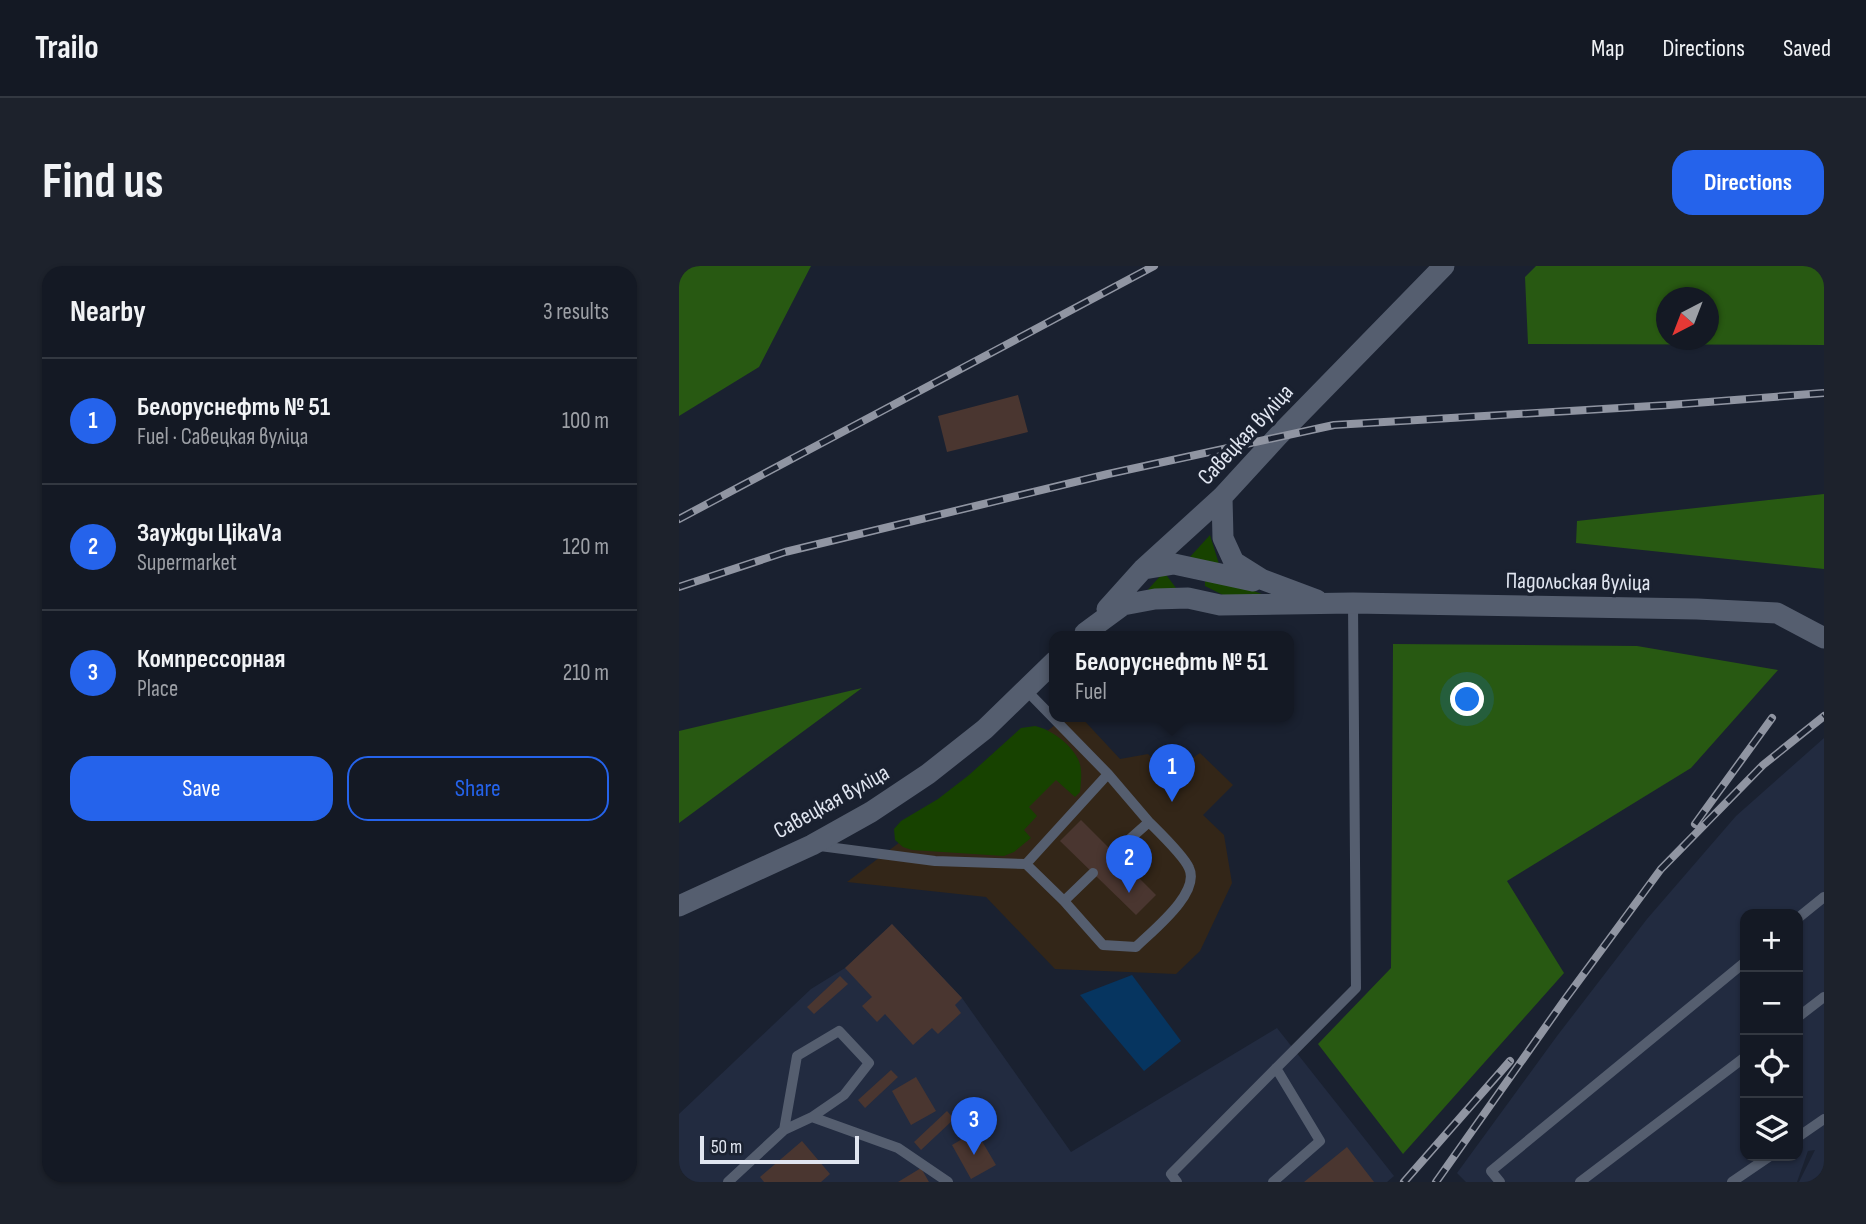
<!DOCTYPE html>
<html lang="en">
<head>
<meta charset="utf-8">
<style>
	body { margin:0; font-family:"Sofia Sans Condensed",sans-serif; background:#1d222c; color:#f1f3f6 }
	.controls { position:absolute; right:21px; bottom:21px; display:grid; overflow:hidden; border-radius:14px; box-shadow:0 2px 5px #0004 }
	.controls button { width:63px; height:63px; display:grid; place-items:center; padding:0; border:0; border-bottom:2px solid #333841; background:#141924; color:#f1f3f6; font:35px sans-serif }
	.compass { position:absolute; left:977px; top:21px; width:63px; height:63px; border-radius:50%; background:#141924; box-shadow:0 2px 5px #0004; rotate:222deg }
	.scale { position:absolute; left:21px; bottom:18px; width:159px; box-sizing:border-box; padding-left:7px; border:4px solid #e0e5f0; border-top:0; font-size:19px; line-height:24px; white-space:nowrap; color:#e0e5f0; -webkit-text-stroke:5px #1a2130; paint-order:stroke }
	.you { position:absolute; left:789px; top:434px; width:24px; height:24px; margin:-18px; border:5px solid #fff; border-radius:50%; background:#1a73e8; box-shadow:0 0 0 10px #1a73e833 }
	.badge { display:grid; place-items:center; width:46px; height:46px; border-radius:50%; background:#2563eb; color:#fff; font-size:23px; font-weight:700 }
	.pin { position:absolute; translate:-50% -58px; filter:drop-shadow(0 2px 4px #0008) }
	.pin::after { content:''; position:absolute; top:37px; width:24px; height:21px; background:inherit; clip-path:polygon(0 0,100% 0,50% 100%) }
	.popup { position:absolute; left:370px; top:365px; width:245px; height:91px; box-sizing:border-box; display:grid; place-content:center; border-radius:14px; background:#141924; filter:drop-shadow(0 2px 5px #0005); font-size:23px; white-space:nowrap; color:#9da0a6 }
	.popup b { font-size:26px; color:#f1f3f6 }
	.popup::after { content:''; position:absolute; left:50%; top:100%; margin-left:-14px; border:14px solid transparent; border-top-color:#141924 }
	.list { margin:0; padding:0; list-style:none }
	h2 { display:flex; justify-content:space-between; align-items:center; height:91px; margin:0; padding:0 28px; font-size:30px }
	h2 small { font-size:23px; font-weight:400; color:#9da0a6 }
	.list li { display:grid; grid-template-columns:46px 1fr auto; gap:21px; align-items:center; box-sizing:border-box; height:126px; padding:0 28px; border-top:2px solid #333841 }
	.list b { display:block; font-size:26px; white-space:nowrap }
	.list p { margin:0; font-size:23px; white-space:nowrap; color:#9da0a6 }
	.list em { font-size:23px; font-style:normal; color:#9da0a6 }
	.actions { display:flex; gap:14px; padding:21px 28px }
	.actions a { flex:1; padding:16px 0; border:2px solid #2563eb; border-radius:21px; text-align:center; font-size:24px; color:#2563eb }
	.actions .main { background:#2563eb; color:#fff }
	.icon { flex:none; width:38px; height:38px; fill:none; stroke:currentColor; stroke-width:2; stroke-linecap:round; stroke-linejoin:round }
	.map { position:relative; flex:none; width:1145px; height:916px; overflow:hidden; border-radius:21px }
	header { display:flex; align-items:center; gap:42px; box-sizing:border-box; height:98px; padding:0 35px; background:#141924; border-bottom:2px solid #333841 }
	header strong { font-size:33px }
	nav { display:flex; gap:38px; margin-inline-start:auto; font-size:24px }
	.intro { display:flex; align-items:center; justify-content:space-between; box-sizing:border-box; height:168px; padding:0 42px }
	h1 { margin:0; font-size:49px }
	.button { padding:18px 32px; border-radius:21px; background:#2563eb; color:#fff; font-size:24px; font-weight:700 }
	main { display:flex; gap:42px; padding:0 42px }
	aside { flex:1; background:#141924; border-radius:21px; box-shadow:0 2px 5px #0004 }
	.map>svg:first-child { display:block }
	.commercial { fill:#332618 }
	.built { fill:#222b40; fill-rule:evenodd }
	.green { fill:#174200 }
	.forest { fill:#285912; fill-rule:evenodd }
	.water { fill:#063560 }
	.building { fill:#4a3630 }
	.lines { fill:none; stroke-linecap:round; stroke-linejoin:round }
	.service { stroke:#555e6f; stroke-width:10 }
	.secondary { stroke:#555e6f; stroke-width:21 }
	.rail-casing { stroke:#9095a2; stroke-width:8 }
	.rail { stroke:#1a2130; stroke-width:5; stroke-dasharray:16; stroke-linecap:butt }
	.labels { text-anchor:middle; stroke-width:7; stroke-linejoin:round; paint-order:stroke }
	.street-label { font-size:23px; fill:#e0e5f0; stroke:#1a2130 }
</style>
</head>
<body>
<header>
<strong>Trailo</strong>
<nav><a>Map</a><a>Directions</a><a>Saved</a></nav>
</header>
<div class="intro"><h1>Find us</h1><a class="button">Directions</a></div>
<main>
<aside>
<h2>Nearby<small>3 results</small></h2>
<ul class="list">
<li><span class="badge">1</span><div><b>Белоруснефть № 51</b><p>Fuel · Савецкая вуліца</p></div><em>100 m</em></li>
<li><span class="badge">2</span><div><b>Заужды ЦікаVа</b><p>Supermarket</p></div><em>120 m</em></li>
<li><span class="badge">3</span><div><b>Компрессорная</b><p>Place</p></div><em>210 m</em></li>
</ul>
<div class="actions"><a class="main">Save</a><a>Share</a></div>
</aside>
<div class="map">
<svg width="1145" height="916" viewBox="0 0 1145 916">
	<rect width="100%" height="100%" fill="#1a2130"/>
	<path class="commercial" d="M388,450H401L441,493L469,488L490,508L521,487L554,519L524,549L545,569L553,617L521,685L497,708L376,703L307,631L168,616Z"/>
	<path class="built" d="M1145,472V916H1120L1136,884L1129,885L1118,916H787L778,907L878,770L968,653L1057,550ZM1066,648H1119V890H1066Z
		M213,658L283,732L392,886L598,762L715,910L708,916H0V848L132,723L166,702Z"/>
	<path class="green" d="M531,269L540,298L510,292Z
		M485,306L497,322L464,329Z
		M526,312L548,314L597,334L548,331L526,320Z
		M356,460C371,463 392,478 399,493C404,503 402,515 401,526L396,531L377,514L350,541L358,550L345,564L352,572L335,586L325,590L233,584L224,581L216,574L215,563L222,555L259,533L290,509L342,462Z"/>
	<path class="forest" d="M0,0H132L80,101L0,150Z
		M857,0H1145V79L849,78L846,11ZM987,32H1030V74H987Z
		M1145,228V303L897,277L898,255Z
		M714,378L958,380L1099,404L1012,502L828,615L885,707L724,888L639,778L712,702Z
		M183,422L0,557V465Z"/>
	<path class="water" d="M453,709L502,775L465,805L401,729Z"/>
	<path class="building" d="M339,129L349,166L268,186L259,150Z
		M402,554L477,629L457,649L381,575Z
		M213,658L283,732L276,739L282,747L259,768L253,762L234,779L206,748L198,756L183,740L193,731L166,702Z
		M161,710L169,718L135,748L128,741Z
		M212,804L219,811L186,842L179,834Z
		M237,811L257,845L232,859L213,825Z
		M268,845L275,853L242,884L235,876Z
		M297,865L317,899L292,913L273,879Z
		M123,875L151,908L142,916H85L81,911Z
		M668,881L695,916H625Z
		M242,902L250,916H219Z"/>
	<g class="lines">
		<path class="service" d="M346,423L429,508L470,556L435,587
			M141,580L256,595L347,598L385,635L414,607
			M347,598L429,508
			M385,635L424,679L457,681C473,665 522,627 510,602C505,590 480,566 470,556
			M1119,652L1145,631
			M1119,751L1145,731
			M133,851L219,882L269,916
			M1119,871L1145,853
			M49,916L105,864L133,851L165,829L190,797L160,765L118,790L105,864
			M498,916L492,908L677,722L674,337
			M594,916L641,875L597,802
			M821,916L812,905L1066,696
			M901,916L1066,791
			M1053,916L1091,890"/>
		<path class="secondary" d="M543,231L544,272L555,296L582,313L638,334
			M465,303L495,298L574,315
			M428,343L464,303L543,231L599,170L765,0
			M406,367L444,339L476,333L509,332L541,339L674,337L1018,343L1098,347L1145,372
			M0,640L133,579L192,546L249,508L306,463L376,395"/>
		<g class="rail-casing">
			<path id="rail" d="M0,253L475,0
				M0,321L106,286L429,208L655,159L990,139L1145,127
				M1016,558L1093,452
				M725,916L831,795
				M757,916L887,732L982,603L1084,499L1145,450"/>
		</g>
		<use href="#rail" class="rail"/>
	</g>
	<g class="labels">
		<g class="street-label">
			<text transform="translate(566 168) rotate(-47)" y="8">Савецкая вуліца</text>
			<text transform="translate(899 315) rotate(1)" y="8">Падольская вуліца</text>
			<text transform="translate(152 535) rotate(-29)" y="8">Савецкая вуліца</text>
		</g>
	</g>
</svg>
<div class="controls">
<button>+</button>
<button>−</button>
<button><svg class="icon" aria-label="locate" viewBox="0 0 24 24"><circle cx="12" cy="12" r="6"/><path d="M12 2v4M12 18v4M2 12h4M18 12h4"/></svg></button>
<button><svg class="icon" aria-label="layers" viewBox="0 0 24 24"><path d="M12 4l9 5-9 5-9-5zM3 14l9 5 9-5"/></svg></button>
</div>
<svg class="compass" viewBox="-18 -18 36 36"><path d="M0-13l5 13h-10z" fill="#e53935"/><path d="M0 13l5-13h-10z" fill="#9da0a6"/></svg>
<div class="scale">50 m</div>
<div class="you"></div>
<div class="pin badge" style="left:493px;top:536px">1</div>
<div class="popup"><b>Белоруснефть № 51</b>Fuel</div>
<div class="pin badge" style="left:450px;top:627px">2</div>
<div class="pin badge" style="left:295px;top:889px">3</div>
</div>
</main>
</body>
</html>
